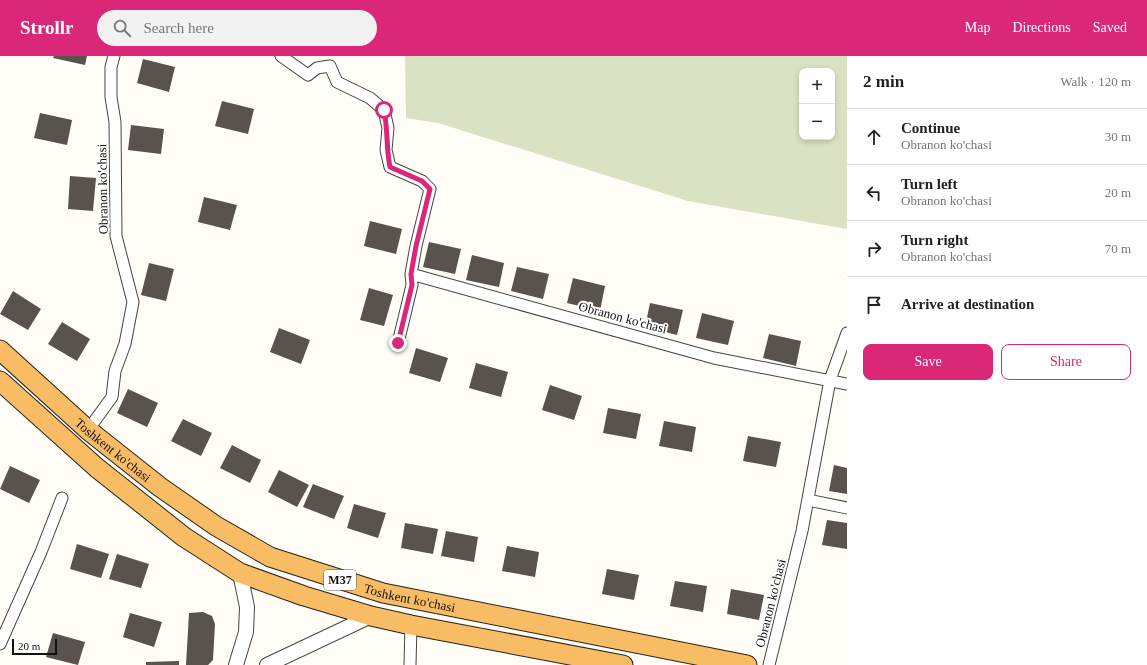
<!DOCTYPE html>
<html lang="en">
<head>
<meta charset="utf-8">
<style>
	body { margin:0; font-family:"Times New Roman",serif; background:#f2f2f2; color:#222 }
	.controls { position:absolute; right:12px; top:12px; display:grid; overflow:hidden; border-radius:8px; box-shadow:0 2px 6px #0003 }
	.controls button { width:36px; height:36px; display:grid; place-items:center; padding:0; border:0; border-bottom:1px solid #e0e0e0; background:#fff; color:#222; font:20px sans-serif }
	.scale { position:absolute; left:12px; bottom:10px; width:45px; box-sizing:border-box; padding-left:4px; border:2px solid #111; border-top:0; font-size:11px; line-height:14px; white-space:nowrap; color:#111; -webkit-text-stroke:3px #fff; paint-order:stroke }
	.stop { position:absolute; width:12px; height:12px; margin:-9px; border:3px solid #db2777; border-radius:50%; background:#fff }
	.stop.end { background:#db2777; border-color:#fff; box-shadow:0 1px 4px #0008 }
	.list { margin:0; padding:0; list-style:none }
	h2 { display:flex; justify-content:space-between; align-items:center; height:52px; margin:0; padding:0 16px; font-size:17px }
	h2 small { font-size:13px; font-weight:400; color:#767676 }
	.list li { display:grid; grid-template-columns:26px 1fr auto; gap:12px; align-items:center; box-sizing:border-box; height:56px; padding:0 16px; border-top:1px solid #e0e0e0 }
	.list b { display:block; font-size:15px; white-space:nowrap }
	.list p { margin:0; font-size:13px; white-space:nowrap; color:#767676 }
	.list em { font-size:13px; font-style:normal; color:#767676 }
	.actions { display:flex; gap:8px; padding:12px 16px }
	.actions a { flex:1; padding:9px 0; border:1px solid #db2777; border-radius:8px; text-align:center; font-size:14px; color:#db2777 }
	.actions .main { background:#db2777; color:#fff }
	.icon { flex:none; width:22px; height:22px; fill:none; stroke:currentColor; stroke-width:2; stroke-linecap:round; stroke-linejoin:round }
	.map { position:relative; flex:none; width:847px; height:609px; overflow:hidden }
	header { display:flex; align-items:center; gap:24px; box-sizing:border-box; height:56px; padding:0 20px; background:#db2777; color:#fff }
	header strong { font-size:19px }
	nav { display:flex; gap:22px; margin-inline-start:auto; font-size:14px }
	.search { width:280px; height:36px; background:#f2f2f2; display:flex; align-items:center; gap:10px; box-sizing:border-box; padding:0 14px; border-radius:22px; color:#767676; font-size:15px }
	main { display:flex }
	aside { flex:1; background:#fff }
	.map>svg:first-child { display:block }
	.cemetery { fill:#d9e3c4; fill-rule:evenodd }
	.building { fill:#5a524d }
	.lines { fill:none; stroke-linecap:round; stroke-linejoin:round }
	.minor-casing { stroke:#444; stroke-width:13 }
	.tertiary-casing { stroke:#444; stroke-width:16 }
	.trunk-casing { stroke:#222; stroke-width:21 }
	.minor { stroke:#fff; stroke-width:11 }
	.tertiary { stroke:#fff; stroke-width:14 }
	.trunk { stroke:#f7bc64; stroke-width:19 }
	.route { stroke:#db2777; stroke-width:5 }
	.labels { text-anchor:middle; stroke-width:4; stroke-linejoin:round; paint-order:stroke }
	.shield { fill:#fff; stroke:#585858; stroke-width:1 }
	.shield-label { font-size:12px; font-weight:bold; fill:#111 }
	.street-label { font-size:13px; fill:#111; stroke:#fff }
</style>
</head>
<body>
<header>
<strong>Strollr</strong>
<div class="search"><svg class="icon" aria-label="search" viewBox="0 0 24 24"><circle cx="10" cy="10" r="6"/><path d="M15 15l6 6"/></svg>Search here</div>
<nav><a>Map</a><a>Directions</a><a>Saved</a></nav>
</header>
<main>
<div class="map">
<svg width="847" height="609" viewBox="0 0 847 609">
	<rect width="100%" height="100%" fill="#fffdf5"/>
	<path class="cemetery" d="M405,0H847V173L688,145L438,67L406,62ZM802,15H832V81H802Z"/>
	<path class="building" d="M54,0H87L85,9L53,2Z
		M143,3L175,11L169,36L137,27Z
		M222,45L254,53L248,78L215,70Z
		M40,57L72,64L67,89L34,82Z
		M131,69L164,73L161,98L128,94Z
		M70,120L96,122L93,155L68,153Z
		M204,141L237,149L230,174L198,166Z
		M370,165L402,173L396,198L364,190Z
		M429,186L461,193L455,218L423,211Z
		M472,199L504,207L499,231L466,224Z
		M149,207L174,213L166,245L141,239Z
		M517,211L549,218L543,243L511,235Z
		M573,222L605,230L600,255L567,247Z
		M369,232L393,239L384,270L360,264Z
		M13,235L41,253L28,274L0,258Z
		M650,247L683,254L677,279L645,271Z
		M702,257L734,265L728,289L696,282Z
		M62,266L90,283L77,305L48,288Z
		M279,272L310,284L301,308L270,296Z
		M769,278L801,285L796,310L763,302Z
		M416,292L448,302L440,326L409,317Z
		M476,307L508,316L501,341L469,332Z
		M550,329L582,340L574,364L542,354Z
		M128,333L158,347L147,371L117,357Z
		M608,352L641,358L636,383L603,377Z
		M183,363L212,377L201,400L171,385Z
		M664,365L696,371L692,396L659,390Z
		M748,380L781,386L776,411L743,405Z
		M232,389L261,404L250,427L220,412Z
		M834,409L847,412V438L829,435Z
		M10,410L40,424L29,447L0,433Z
		M279,414L309,429L297,451L268,436Z
		M313,428L344,440L334,463L303,451Z
		M354,448L386,457L378,482L347,472Z
		M827,464L847,467V493L822,489Z
		M405,467L438,473L433,498L401,492Z
		M446,475L478,481L474,506L441,500Z
		M77,488L109,498L101,522L70,513Z
		M507,490L539,496L535,521L502,515Z
		M117,498L149,508L141,532L109,523Z
		M607,513L639,519L634,544L602,538Z
		M675,525L707,530L703,556L670,550Z
		M731,533L764,539L759,564L727,558Z
		M203,556L212,560L215,568L213,604L208,609H186L189,557Z
		M130,557L162,566L154,591L123,581Z
		M53,577L85,586L78,609L46,601Z
		M179,605V609H146V606Z"/>
	<g class="lines">
		<g class="minor-casing">
			<path id="minor" d="M281,0L308,19L317,12L330,10L337,26L370,42L384,54L388,72L386,94L390,111L422,125L430,133L416,190L411,218L412,229L398,287
				M411,218L714,302L847,328
				M88,374L112,341L115,315L125,288L133,246L116,180L115,66L111,41V11L114,0
				M808,444L847,452
				M0,588L41,496L62,442
				M410,609L411,569
				M769,609L802,475L830,324L847,277"/>
		</g>
		<g class="tertiary-casing">
			<path id="tertiary" d="M236,609L246,576L247,551L240,517
				M267,609L371,560"/>
		</g>
		<g class="trunk-casing">
			<g id="trunk">
				<path id="s1" d="M0,294L88,374L160,431L216,470L270,501L383,537L747,609"/>
				<path d="M0,325L97,412L184,481L240,517L304,540L371,560L411,569L623,609"/>
			</g>
		</g>
		<use href="#minor" class="minor"/>
		<use href="#tertiary" class="tertiary"/>
		<use href="#trunk" class="trunk"/>
	</g>
	<g class="lines">
		<path class="route" d="M384,54C388,73 386,92 390,111L422,125L430,133L416,190L411,218L412,229L398,287"/>
	</g>
	<g class="labels">
		<rect class="shield" x="324" y="514" width="32" height="20" rx="3"/>
		<g class="shield-label">
			<text x="340" y="528">M37</text>
		</g>
		<g class="street-label">
			<text transform="translate(102 133) rotate(-91)" y="5">Obranon ko'chasi</text>
			<text transform="translate(623 261) rotate(15)" y="5">Obranon ko'chasi</text>
			<text dy="5" stroke="none"><textPath href="#s1" startOffset="151">Toshkent ko'chasi</textPath></text>
			<text dy="5" stroke="none"><textPath href="#s1" startOffset="487">Toshkent ko'chasi</textPath></text>
			<text transform="translate(770 547) rotate(-76)" y="5">Obranon ko'chasi</text>
		</g>
	</g>
</svg>
<div class="controls">
<button>+</button>
<button>−</button>
</div>
<div class="scale">20 m</div>
<div class="stop" style="left:384px;top:54px"></div>
<div class="stop end" style="left:398px;top:287px"></div>
</div>
<aside>
<h2>2 min<small>Walk · 120 m</small></h2>
<ul class="list">
<li><svg class="icon" aria-label="ahead" viewBox="0 0 24 24"><path d="M12 20V5M6 11l6-6 6 6"/></svg><div><b>Continue</b><p>Obranon ko'chasi</p></div><em>30 m</em></li>
<li><svg class="icon" aria-label="left" viewBox="0 0 24 24"><path d="M17 20v-9H6M10 6l-5 5 5 5"/></svg><div><b>Turn left</b><p>Obranon ko'chasi</p></div><em>20 m</em></li>
<li><svg class="icon" aria-label="right" viewBox="0 0 24 24"><path d="M7 20v-9h11M14 6l5 5-5 5"/></svg><div><b>Turn right</b><p>Obranon ko'chasi</p></div><em>70 m</em></li>
<li><svg class="icon" aria-label="arrive" viewBox="0 0 24 24"><path d="M6 21V4h12l-3 4 3 4H6"/></svg><div><b>Arrive at destination</b></div></li>
</ul>
<div class="actions"><a class="main">Save</a><a>Share</a></div>
</aside>
</main>
</body>
</html>
